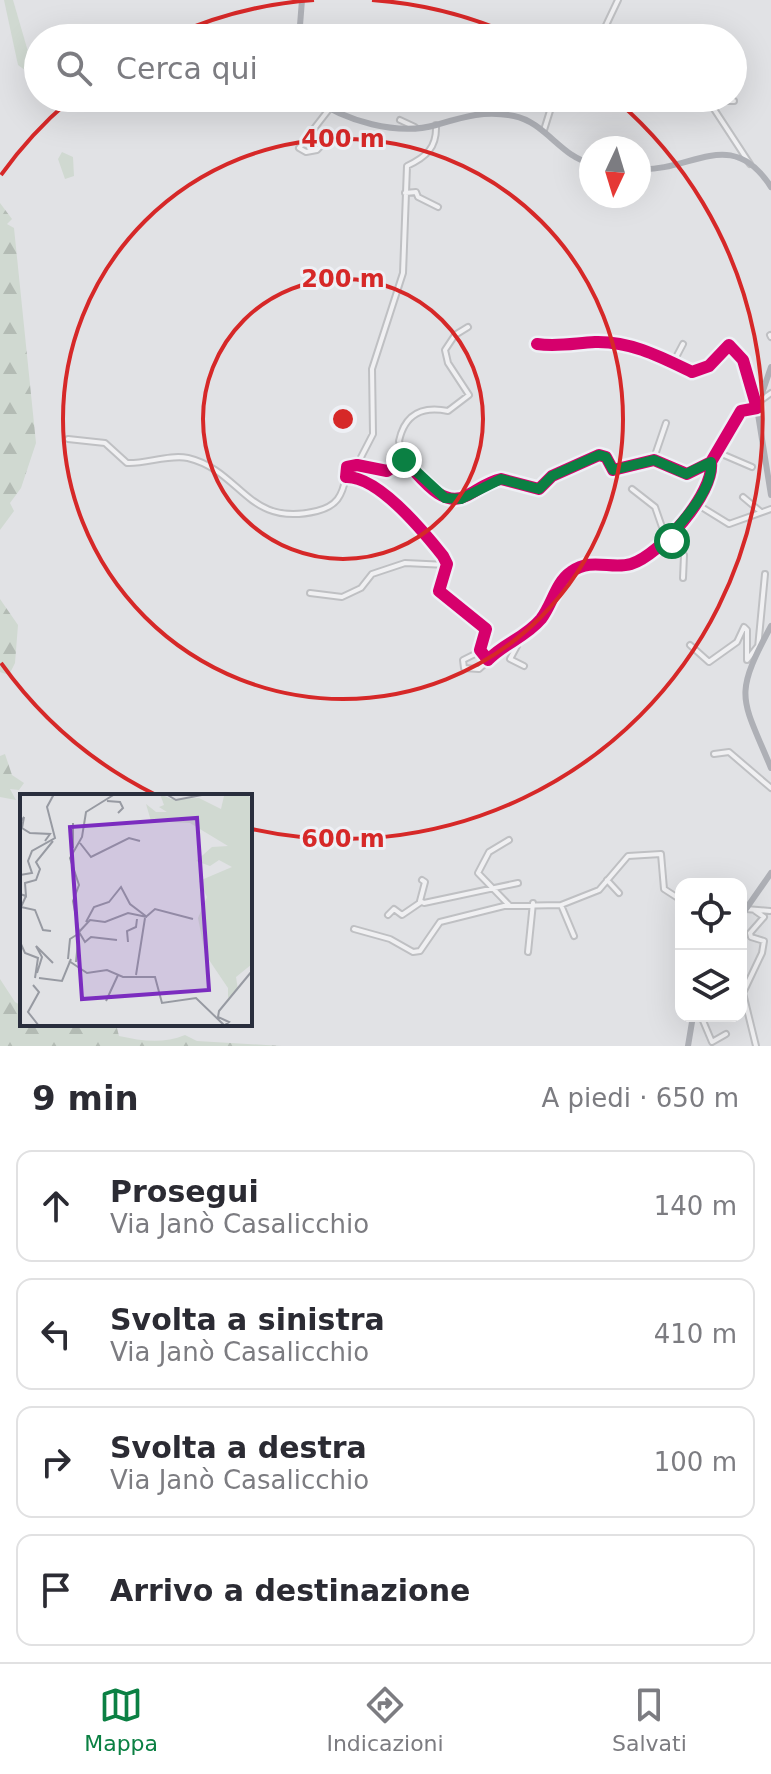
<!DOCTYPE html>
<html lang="it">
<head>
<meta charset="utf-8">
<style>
	body { margin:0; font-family:"DejaVu Sans",sans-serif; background:#f2f2f3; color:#2b2b33 }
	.controls { position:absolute; right:24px; bottom:24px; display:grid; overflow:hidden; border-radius:16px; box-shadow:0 8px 32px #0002 }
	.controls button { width:72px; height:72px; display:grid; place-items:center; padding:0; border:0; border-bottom:2px solid #e1e1e2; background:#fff; color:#2b2b33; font:40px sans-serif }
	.compass { position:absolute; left:579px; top:136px; width:72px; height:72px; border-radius:50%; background:#fff; box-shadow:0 8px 32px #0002; rotate:184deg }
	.stop { position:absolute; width:24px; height:24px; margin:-18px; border:6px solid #0b8043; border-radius:50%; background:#fff }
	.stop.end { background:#0b8043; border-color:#fff; box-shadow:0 2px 8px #0008 }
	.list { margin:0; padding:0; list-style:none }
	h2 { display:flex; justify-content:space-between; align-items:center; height:104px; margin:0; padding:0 32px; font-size:34px }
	h2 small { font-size:26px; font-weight:400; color:#7c7c81 }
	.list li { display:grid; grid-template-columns:52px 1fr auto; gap:24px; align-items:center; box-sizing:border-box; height:112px; margin:0 16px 16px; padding:0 16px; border:2px solid #e1e1e2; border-radius:16px }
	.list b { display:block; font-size:30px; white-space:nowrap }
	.list p { margin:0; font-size:26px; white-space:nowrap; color:#7c7c81 }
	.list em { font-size:26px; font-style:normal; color:#7c7c81 }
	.icon { flex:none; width:44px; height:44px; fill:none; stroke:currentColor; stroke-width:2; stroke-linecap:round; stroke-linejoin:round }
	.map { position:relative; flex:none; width:771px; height:1046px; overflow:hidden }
	.search { position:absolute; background:#fff; box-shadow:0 8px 32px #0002; left:24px; right:24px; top:24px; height:88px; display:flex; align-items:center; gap:20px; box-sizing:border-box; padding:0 28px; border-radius:44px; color:#7c7c81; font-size:30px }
	.sheet { height:616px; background:#fff }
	nav { display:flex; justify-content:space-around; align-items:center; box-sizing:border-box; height:112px; border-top:2px solid #e1e1e2; background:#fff; font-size:22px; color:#7c7c81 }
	nav a { display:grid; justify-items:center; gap:4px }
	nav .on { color:#0b8043 }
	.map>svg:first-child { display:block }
	.grass { fill:#d0d9d1 }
	.forest { fill:url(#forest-firs) }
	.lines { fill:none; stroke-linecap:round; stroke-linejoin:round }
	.minor-casing { stroke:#bfc0c3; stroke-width:8 }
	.minor { stroke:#f0f0f2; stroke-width:4 }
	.secondary { stroke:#aeb0b6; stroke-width:6 }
	.cycleway-casing { stroke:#eef0f5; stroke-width:17 }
	.cycleway { stroke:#d6006c; stroke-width:12 }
	.route { stroke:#0b8043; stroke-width:10 }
	.ring { fill:none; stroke:#d62828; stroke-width:4 }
	.inset-road { fill:none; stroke:#979aa2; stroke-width:2 }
	.view { fill:#7b2cbf; fill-opacity:0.15; stroke:#7b2cbf; stroke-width:4 }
	.inset-edge { fill:none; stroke:#292e3d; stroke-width:4 }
	.centre { fill:#d62828; stroke:#eef0f5; stroke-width:4 }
	.ring-label { font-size:24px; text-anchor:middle; font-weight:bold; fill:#d62828; stroke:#eef0f5; stroke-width:6; stroke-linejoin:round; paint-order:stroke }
</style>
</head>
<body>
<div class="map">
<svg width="771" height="1046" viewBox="0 0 771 1046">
	<defs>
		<pattern id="forest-firs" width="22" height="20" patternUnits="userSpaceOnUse" patternTransform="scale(2)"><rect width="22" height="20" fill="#d0d9d1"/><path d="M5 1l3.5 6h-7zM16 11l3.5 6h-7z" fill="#b3bbb4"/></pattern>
	</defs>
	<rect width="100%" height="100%" fill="#e1e2e5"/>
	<path class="grass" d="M4,0H13L29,55L25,70L18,65Z"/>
	<path class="forest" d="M62,152L73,157L74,176L65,179L58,159Z
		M0,203L12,219L7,224L14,228L36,443L21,488L10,503L14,511L0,530Z
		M0,599L18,625L15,663L9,675L0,672Z
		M5,754L12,775L24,783L19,790L10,789L16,800L0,797V756Z
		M0,979L15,1002L22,1006V1024H116L119,1036C142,1041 163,1044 185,1035L197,1041L282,1046H0Z"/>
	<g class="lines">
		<g class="minor-casing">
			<path id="minor" d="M600,38L618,0
				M473,98L479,113
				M734,101H719L714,109L750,164
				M330,108L299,148L306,152L317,150L330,136
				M400,120L415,127
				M544,130L554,98
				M405,193L416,192L418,197L438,207
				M770,335L771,337
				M537,344C558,347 575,343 595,342C631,341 661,357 692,372L709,366L729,345L743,360L757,408L741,411L711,462L687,474L654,460L613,470L606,457L599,455L552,476L539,489L501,479C487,482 478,490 466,496C441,509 420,475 404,460L387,471L357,465L347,467L346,477C378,476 424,532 443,556L447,564L439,591L486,629L480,650L488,660C504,643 525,638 541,619C552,605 556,582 571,572C592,557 611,570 631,564C660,555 715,493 711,462
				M673,363L683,344
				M760,401L771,393
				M68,439L105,443L127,463C146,464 169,454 188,458C242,471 247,528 317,511C337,506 342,496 346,477
				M717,452L752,467
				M404,460L399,441C405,413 423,406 448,411L469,395L448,363L445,350L455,335L468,327
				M653,461L666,423
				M357,465L373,434L372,369L403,273L407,166C426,157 437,148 436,125
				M632,489L655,507L662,527L672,533
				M743,497L761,512
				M695,503L729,524L771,509
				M667,539L684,555L683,578
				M310,593L342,597L361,588L372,574L405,563L447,565
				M690,645L709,662L737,642L744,627L747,630V660L758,646
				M505,647L517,646L510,659L524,666
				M758,648L765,574
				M481,651L463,660L464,668L479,669L489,660
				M714,754L729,752L771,788
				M422,880L425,882L420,901L424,903L518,883
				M607,880L619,893
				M509,905L478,873L489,852L509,840
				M561,905L574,936
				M746,909L770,911
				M754,910L764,917L750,933L751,937L764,941L762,953L743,993L756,1046
				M388,915L394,909L402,915L421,902
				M354,929L390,939L413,952L420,951L440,922L504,906L561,905L599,890L628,856L661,854L664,889L681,900
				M528,952L533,903
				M701,1016L712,1042L726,1034"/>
		</g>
		<use href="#minor" class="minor"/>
		<path class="secondary" d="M299,38L302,0
			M313,98C345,121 397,136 436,125C463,117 484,110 514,116C545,122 562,158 591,163
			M639,169C692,172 731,125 771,187
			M771,367L757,408L771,495
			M771,626C733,697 741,696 771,768
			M741,916L771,873
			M688,1046L693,1016"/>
		<g class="cycleway-casing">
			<path id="cycleway" d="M537,344C558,347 575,343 595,342C631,341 661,357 692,372L709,366L729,345L743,360L757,408L741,411L711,462L687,474L654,460L613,470L606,457L599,455L552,476L539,489L501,479C487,482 478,490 466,496C441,509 420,475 404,460L387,471L357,465L347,467L346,477C378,476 424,532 443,556L447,564L439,591L486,629L480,650L488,660C504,643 525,638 541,619C552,605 556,582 571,572C592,557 611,570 631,564C660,555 715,493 711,462"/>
		</g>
		<use href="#cycleway" class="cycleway"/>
	</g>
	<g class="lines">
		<path class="route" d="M404,460L445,498L461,499L501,479L539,489L552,476L599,455L606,457L613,470L654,460L686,474L711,462C714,488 684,520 667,539L672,541"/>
	</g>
	<g class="ring">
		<circle cx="343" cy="419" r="140"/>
		<circle cx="343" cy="419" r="280"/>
		<path d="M156 795A420 420 0 0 1 1 663M1 175A420 420 0 0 1 70 100M169 37A420 420 0 0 1 314 0M372 0A420 420 0 0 1 517 37M616 100A420 420 0 0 1 252 829"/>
	</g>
	<g transform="translate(20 794)">
		<rect width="232" height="232" fill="#e1e2e5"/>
		<path d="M140,0L151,5L179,4L201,15L204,2L192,0H227L232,6V170L216,183L218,196L208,204V194L185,160L178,124L187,103L179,87L212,73L199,66L190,72L176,67L192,53L208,52L170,29L131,27L126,10L136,18H147L139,13L144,11Z" fill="#d0d9d1"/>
		<path class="inset-road" d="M146,0L156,6L187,0M87,7L100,8L103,14L98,19M0,28L4,23L2,34L10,39L30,40L25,47M60,49L71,63L109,44L120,47M53,54V29M0,81L12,79L8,67L12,57L35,44L27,13L34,0M0,100L6,102L5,89L16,86L20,75L16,68L33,47M6,102L1,113L15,116L23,136L31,137M127,122L135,115L173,125M66,128L74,113L89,108L101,93L110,110L127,123L108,119L85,128L70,126L59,138L65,148L71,143L97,146M0,148L5,159L18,164L15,184M108,148L107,137L116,133L117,125M48,165L50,145L58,140M49,167L67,179L87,176L103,183H135L142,209L176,204L205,232M56,168L59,138L53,107L59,91L50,64L62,43L66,18L95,0M17,179L22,163L16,152L33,169M116,181L125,124M19,184L42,187L51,165M13,191L19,198L8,218L19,232M86,207L98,181M205,231L209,228L198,223L199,217L232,177"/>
		<path class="view" d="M177,24L189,196L62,205L50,33Z"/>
		<rect width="232" height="232" class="inset-edge"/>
	</g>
	<circle cx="343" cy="419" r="12" class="centre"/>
	<g class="ring-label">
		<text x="343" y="147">400 m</text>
		<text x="343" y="287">200 m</text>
		<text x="343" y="847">600 m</text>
	</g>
</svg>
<div class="controls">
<button><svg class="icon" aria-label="locate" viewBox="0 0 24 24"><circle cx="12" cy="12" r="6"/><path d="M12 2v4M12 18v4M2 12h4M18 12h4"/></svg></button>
<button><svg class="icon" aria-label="layers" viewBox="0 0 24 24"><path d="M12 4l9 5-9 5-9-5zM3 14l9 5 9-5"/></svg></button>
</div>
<svg class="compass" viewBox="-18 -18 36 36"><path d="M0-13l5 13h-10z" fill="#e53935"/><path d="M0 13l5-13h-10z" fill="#7c7c81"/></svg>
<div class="stop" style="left:672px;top:541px"></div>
<div class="stop end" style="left:404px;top:460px"></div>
<div class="search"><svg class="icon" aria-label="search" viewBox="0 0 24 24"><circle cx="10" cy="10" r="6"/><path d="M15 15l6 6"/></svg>Cerca qui</div>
</div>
<section class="sheet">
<h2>9 min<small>A piedi · 650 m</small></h2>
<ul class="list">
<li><svg class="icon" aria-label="ahead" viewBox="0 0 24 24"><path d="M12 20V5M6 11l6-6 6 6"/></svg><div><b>Prosegui</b><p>Via Janò Casalicchio</p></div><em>140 m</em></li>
<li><svg class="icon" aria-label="left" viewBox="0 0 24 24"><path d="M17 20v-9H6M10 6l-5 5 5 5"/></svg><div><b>Svolta a sinistra</b><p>Via Janò Casalicchio</p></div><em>410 m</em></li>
<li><svg class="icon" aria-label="right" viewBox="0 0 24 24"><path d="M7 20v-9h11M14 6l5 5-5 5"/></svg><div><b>Svolta a destra</b><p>Via Janò Casalicchio</p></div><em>100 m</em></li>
<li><svg class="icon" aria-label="arrive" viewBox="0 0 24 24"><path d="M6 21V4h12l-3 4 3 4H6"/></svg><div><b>Arrivo a destinazione</b></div></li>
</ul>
</section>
<nav>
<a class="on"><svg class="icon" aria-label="map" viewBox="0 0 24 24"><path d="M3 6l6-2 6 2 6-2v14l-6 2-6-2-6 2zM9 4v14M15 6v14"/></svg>Mappa</a>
<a><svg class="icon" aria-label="directions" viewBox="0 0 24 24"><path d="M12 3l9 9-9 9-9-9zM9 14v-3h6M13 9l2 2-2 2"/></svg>Indicazioni</a>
<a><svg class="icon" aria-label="saved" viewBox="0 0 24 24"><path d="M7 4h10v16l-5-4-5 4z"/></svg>Salvati</a>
</nav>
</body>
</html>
